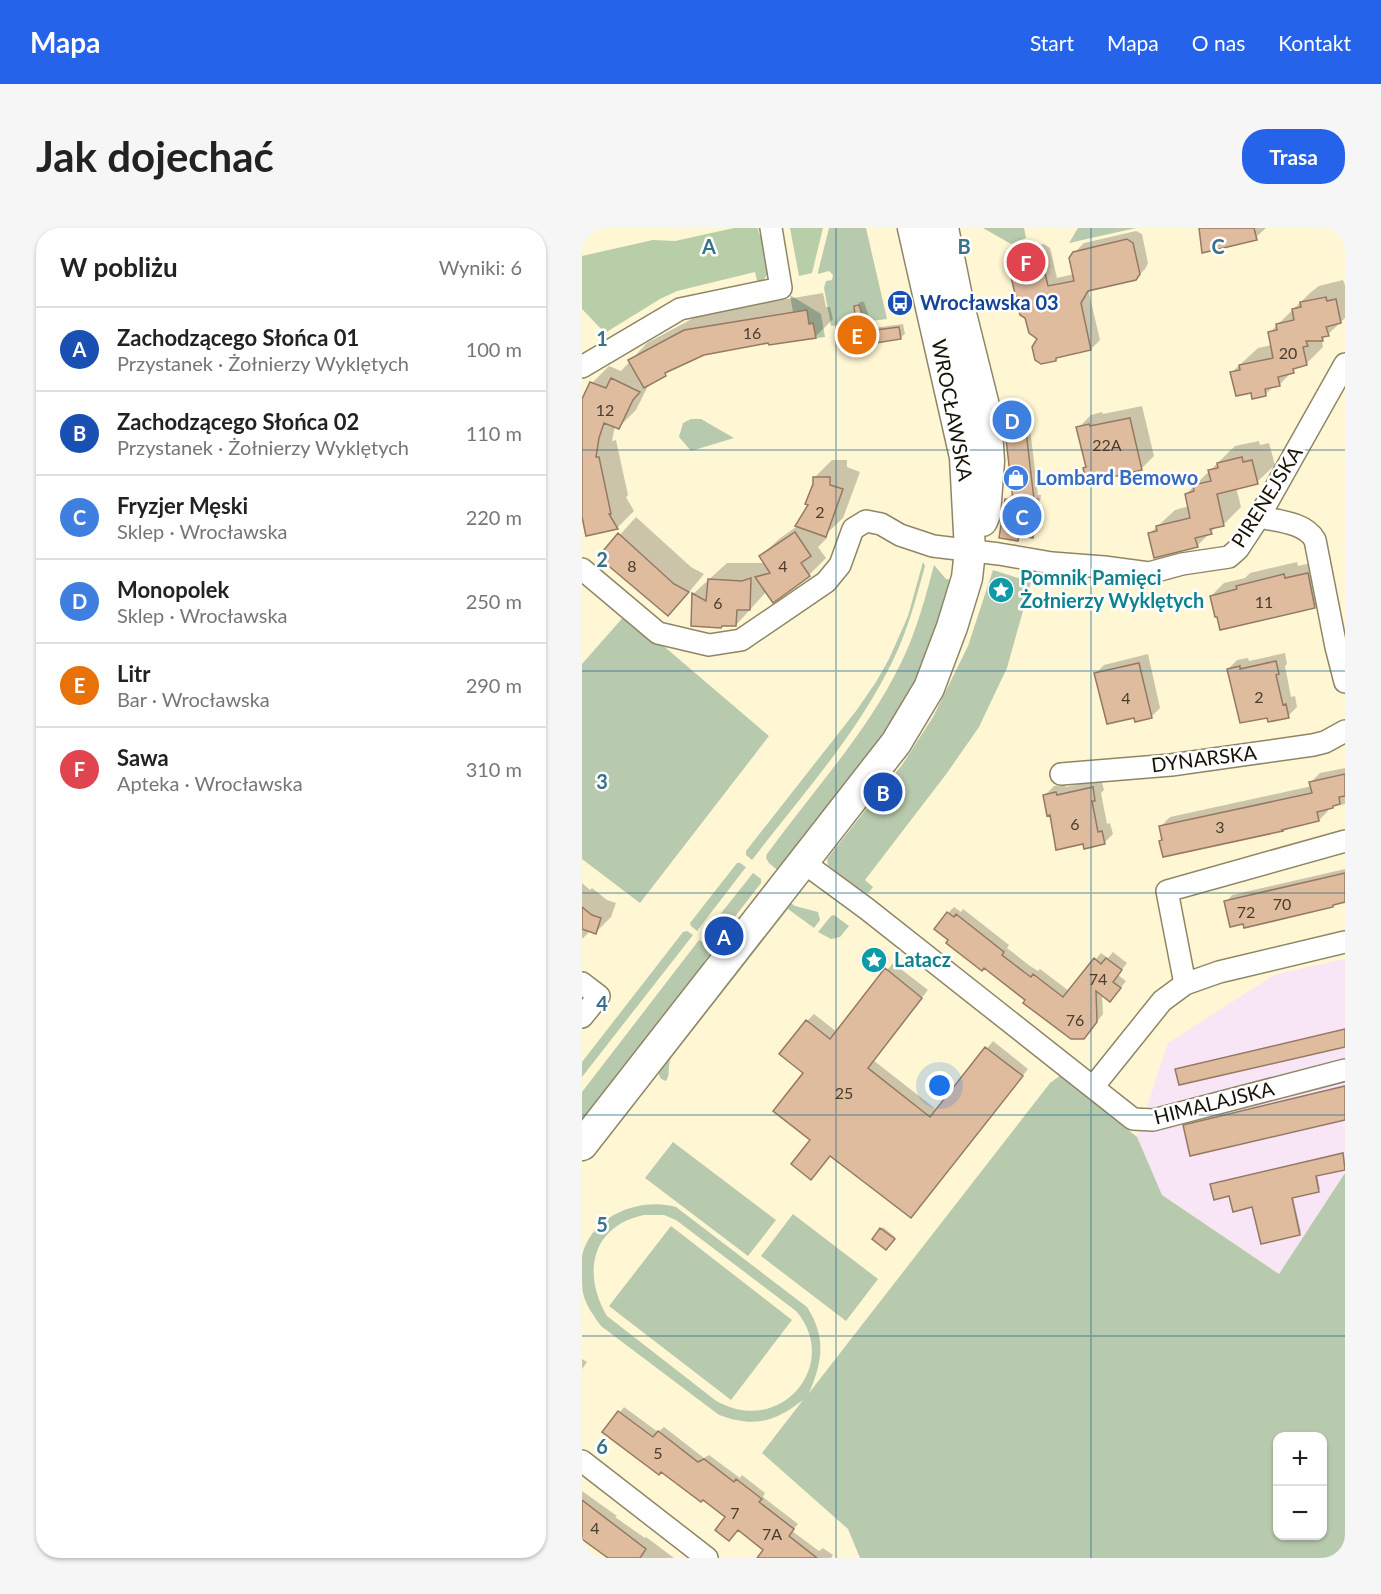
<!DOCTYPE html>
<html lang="pl">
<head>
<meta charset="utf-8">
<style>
	body { margin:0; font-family:Lato,sans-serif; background:#f6f6f6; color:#222 }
	.controls { position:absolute; right:18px; bottom:18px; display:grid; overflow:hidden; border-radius:12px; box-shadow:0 2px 4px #0004 }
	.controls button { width:54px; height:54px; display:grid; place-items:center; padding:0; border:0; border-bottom:2px solid #e0e0e0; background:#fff; color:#222; font:30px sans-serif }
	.you { position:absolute; left:358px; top:858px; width:21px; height:21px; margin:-15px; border:4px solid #fff; border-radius:50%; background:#1a73e8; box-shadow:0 0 0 9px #1a73e833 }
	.badge { display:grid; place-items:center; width:39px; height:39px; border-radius:50%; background:#2563eb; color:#fff; font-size:20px; font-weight:700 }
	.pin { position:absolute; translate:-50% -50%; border:3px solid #fff; box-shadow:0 2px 6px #0006 }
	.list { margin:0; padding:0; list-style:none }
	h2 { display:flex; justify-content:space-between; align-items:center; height:78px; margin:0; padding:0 24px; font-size:26px }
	h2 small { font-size:20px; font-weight:400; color:#767676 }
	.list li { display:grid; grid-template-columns:39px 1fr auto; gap:18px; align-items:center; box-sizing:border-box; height:84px; padding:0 24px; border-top:2px solid #e0e0e0 }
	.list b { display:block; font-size:22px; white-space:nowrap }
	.list p { margin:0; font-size:20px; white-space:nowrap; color:#767676 }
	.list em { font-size:20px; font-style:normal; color:#767676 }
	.map { position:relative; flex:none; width:763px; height:1330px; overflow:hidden; border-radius:24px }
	header { display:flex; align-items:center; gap:36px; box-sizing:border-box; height:84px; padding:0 30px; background:#2563eb; color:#fff }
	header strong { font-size:28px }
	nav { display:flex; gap:33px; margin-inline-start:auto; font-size:21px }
	.intro { display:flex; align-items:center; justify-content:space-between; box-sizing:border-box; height:144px; padding:0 36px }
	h1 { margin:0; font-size:42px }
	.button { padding:15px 27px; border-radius:24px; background:#2563eb; color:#fff; font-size:21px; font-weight:700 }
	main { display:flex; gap:36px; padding:0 36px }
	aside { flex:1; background:#fff; border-radius:24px; box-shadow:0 2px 4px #0004 }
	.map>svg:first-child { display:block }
	.industrial { fill:#f8e5f5 }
	.green { fill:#b8caad; fill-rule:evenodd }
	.forest { fill:#b7cea9 }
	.shadow { fill:#0003 }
	.building { fill:#e0bc9f; stroke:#957964; stroke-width:1.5 }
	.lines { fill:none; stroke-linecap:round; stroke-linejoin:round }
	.street-casing { stroke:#8e8666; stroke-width:24 }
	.secondary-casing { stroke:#8e8666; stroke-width:33 }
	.street { stroke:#fff; stroke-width:21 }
	.secondary { stroke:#fff; stroke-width:30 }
	.grid { fill:none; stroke:#37718a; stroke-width:1.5; stroke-opacity:0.55 }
	.labels { text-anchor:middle; stroke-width:5; stroke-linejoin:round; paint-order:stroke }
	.number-label { font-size:16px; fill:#493d2d }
	.transit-label { font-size:20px; font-weight:bold; fill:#164399; stroke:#fff; text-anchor:start }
	.street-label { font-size:20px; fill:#171307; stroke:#fff }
	.shop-label { font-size:20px; font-weight:bold; fill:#366cbe; stroke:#fff; text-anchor:start }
	.culture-label { font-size:20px; font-weight:bold; fill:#0d838f; stroke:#fff; text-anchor:start }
	.grid-label { font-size:20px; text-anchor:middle; font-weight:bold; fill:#37718a; stroke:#fff; stroke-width:5; stroke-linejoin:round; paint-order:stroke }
</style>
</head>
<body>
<header>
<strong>Mapa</strong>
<nav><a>Start</a><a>Mapa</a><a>O nas</a><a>Kontakt</a></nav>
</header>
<div class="intro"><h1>Jak dojechać</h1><a class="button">Trasa</a></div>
<main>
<aside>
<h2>W pobliżu<small>Wyniki: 6</small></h2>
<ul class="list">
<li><span class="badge" style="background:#1a4fb4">A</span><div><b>Zachodzącego Słońca 01</b><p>Przystanek · Żołnierzy Wyklętych</p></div><em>100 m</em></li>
<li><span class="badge" style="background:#1a4fb4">B</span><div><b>Zachodzącego Słońca 02</b><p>Przystanek · Żołnierzy Wyklętych</p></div><em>110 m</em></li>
<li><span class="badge" style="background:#3f7fe0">C</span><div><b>Fryzjer Męski</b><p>Sklep · Wrocławska</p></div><em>220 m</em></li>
<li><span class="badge" style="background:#3f7fe0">D</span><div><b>Monopolek</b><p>Sklep · Wrocławska</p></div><em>250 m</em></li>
<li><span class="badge" style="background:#e8710a">E</span><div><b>Litr</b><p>Bar · Wrocławska</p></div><em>290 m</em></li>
<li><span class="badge" style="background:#e0444e">F</span><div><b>Sawa</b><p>Apteka · Wrocławska</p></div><em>310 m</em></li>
</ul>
</aside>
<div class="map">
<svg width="763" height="1330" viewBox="0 0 763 1330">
	<rect width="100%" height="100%" fill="#fff6d3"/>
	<path class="industrial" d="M763,731V945L698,1046L580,967L555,909L586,815L694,746Z"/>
	<path class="green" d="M247,0H284L305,91L249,98L242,60L244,53L250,52L251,47L247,43L236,46V44Z
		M401,0H442L444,10L429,16Z
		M496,0H554L487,15Z
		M208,67L239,86L243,109L234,110L231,95L227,96L224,82L211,84Z
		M109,191H119L152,210L109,223L97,209L101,195Z
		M341,334L343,338C333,375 323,412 304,446C269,513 216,572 170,632L164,627V623L274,483L294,454L307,431L326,388Z
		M352,337L364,351L370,352L349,422L317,488L200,646L187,635L184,630L185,626C230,564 284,506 318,437C334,405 343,371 352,337Z
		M411,342L449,354L425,440L397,499L365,545L283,652L291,659L287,664L281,665L246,637L245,631L293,570L297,573L308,558L305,555L320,537L351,489L386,418Z
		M44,386L187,508L58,675L0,631V436Z
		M155,635H158L164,639L115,703L109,698L108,695Z
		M171,645L179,651V655L152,690L153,694L149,699L146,698L135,712L137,714L136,716H132L121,708Z
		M204,672L213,678L236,684L238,692L232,700L206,681L89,830C85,838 89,846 84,853L79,851L75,843Z
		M252,687L267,698L258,709L249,711L236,704L249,688Z
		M105,703L111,707L0,849V834L101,704Z
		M117,712L129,720V724L122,734L127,738L0,902V864Z
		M479,847L555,909L580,967L697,1046L763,945V1330H278L266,1301L180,1225L221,1172C193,1194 172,1200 137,1187L19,1098C12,1088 4,1078 1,1065C0,1060 0,1053 0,1047C0,1041 0,1034 0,1028C9,988 57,969 94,979L225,1079C245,1110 240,1135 227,1165L468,855ZM62,987H82L94,992L214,1083C260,1136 198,1211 133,1172L25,1088C0,1046 9,998 62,987ZM696,1208H740V1308H696Z
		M91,914L194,992L166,1028L63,950Z
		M211,986L296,1051L264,1093L179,1028Z
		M89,998L210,1092L149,1172L27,1078Z"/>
	<path class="forest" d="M152,0H176L177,6L182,5C185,24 194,45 176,57L173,44L95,63L78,71L23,105L0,81V28L71,12L93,13Z
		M208,0H241L230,45L217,48Z"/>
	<path class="shadow" d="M618,0H684L673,10L621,23Z
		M554,3L560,6L566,35L563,41L553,51L510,60L507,65L518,112L509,121L477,128L474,131L457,111L431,30L441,21L462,16L468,20L475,50L492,46V25L502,15Z
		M761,52L763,57V90L740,112L741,119L724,136L717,137L697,157L692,158L684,166L670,163L650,144L676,120L690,117L687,105L729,64L737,58Z
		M241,65L244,79H248L251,91L234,108L188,116L187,113L121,126L109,130L68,154L54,182L37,199L33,198L30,213L34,212L46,267L44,269L52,283L35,300L0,282V173L10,155L27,138L39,143L65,115L121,85Z
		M278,74H282L291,100L321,96L323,106L318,110L277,117L274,79Z
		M560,178L572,228L559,241L505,238L496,200L509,187L520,184L521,186Z
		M439,180L441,193L447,192L456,267H459L454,304L450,308L440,307L436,311L424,272L429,267L432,268L423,186L427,181Z
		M677,213L678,217L687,215L693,237L675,254L654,259L659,279L641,297L635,298L615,318L567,306L593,282L607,278L604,266L653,218Z
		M250,232H265V239L278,244L261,290L243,307L245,310L236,319L244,330L227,347L185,363L154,397L111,366L145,335H183L179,328L197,311L217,297L228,276L233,249Z
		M54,289L109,339L122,346L103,369L18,329Z
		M739,333L746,366L733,379L629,368L642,355L663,350L668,345L715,334L716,338Z
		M703,425L705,436L703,438L709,469L713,468L715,479L706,488H686L646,441L655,432L666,430L667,433Z
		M566,426L578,480L569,489L553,488L513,446L522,437Z
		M763,540V576L745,580L746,583L737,592L579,613L581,611L579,598L588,589L730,558L729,554L738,545Z
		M519,551L522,562L519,565L525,596L528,595L531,606L522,615L502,614L469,586L463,567L472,558L483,556L484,559Z
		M763,641V675L663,698L644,674L650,667Z
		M0,655L8,662L10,660L25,672L34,675L29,689L14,704L9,702L0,711Z
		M372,679L379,684L381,681L427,717L425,720L448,738L456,743L458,741L487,763L519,725L526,730L531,724L545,735L536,747L544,753L534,766H520L521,786L508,803L445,772L366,685Z
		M311,735L346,762L291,832L355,882L411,813L446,841L329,988L230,912L223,845L225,793L232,786L255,804Z
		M763,801L595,841L596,840Z
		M763,857V890L603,898L605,896Z
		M762,924L763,940L735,946L738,961L736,962L711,969L719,1004L717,1006L671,977L630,956Z
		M301,999L313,1009L304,1020L292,1011Z
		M0,1131L5,1134L0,1141Z
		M42,1179L76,1204L82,1199L122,1230L127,1227L158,1250L160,1247L183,1265L181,1269L216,1296L210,1303L237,1323L241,1320L251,1327L249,1330H188L181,1325L183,1322L145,1289L22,1204Z
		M0,1263L35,1288L33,1289L63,1310L64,1309L92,1330H30L0,1308Z"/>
	<path class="building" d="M617,0H672L675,12L620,25Z
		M545,11L551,15L558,46L554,52L506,63L499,75L509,122L474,130V133L459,136L453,132L450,119L455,111L447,105L443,90L438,87L426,36L430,30L453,25L459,29L466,58L492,53L487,30L491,24Z
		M744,69L745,73L754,71L759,95L744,99L747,108L740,109L741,113H724L726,118L721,119L725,137L711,141L712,145L696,149L698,158L683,161L684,168L670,171L669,165L654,168L648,144L658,142L657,137L691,130L686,104L695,102L694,96L712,92L710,81L719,79L718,74Z
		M277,77L286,103L317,99L319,111L276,118L272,78Z
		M225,82L227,96L231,95L234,110L187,117L186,115L122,127L83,145L84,148L62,160L46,132L102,102Z
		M29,150L58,164L51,172L37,201L22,195L17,210L14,229H17L29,286H27L36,301L4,308L0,289V171L8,154L24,160Z
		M435,184L437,196L443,195L452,271H456L451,310L437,308L436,313L417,310L423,271L431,272L421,185Z
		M548,190L560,242L505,255L501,240L504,239L494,199L507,196L508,198Z
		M660,229L661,234L670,232L676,256L635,266L642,298L628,301L630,306L613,310L616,319L572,330L566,305L575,303L574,298L608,290L603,266L612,263L611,257L629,253L626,242L636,240L635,235Z
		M231,249H248V257L261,261L244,309L213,298L226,277L223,276L231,256Z
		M213,304L229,328L219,335L228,348L191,375L173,349L188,345L177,328Z
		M36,305L92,356L107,364L86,388L16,329Z
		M726,345L733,380L638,402L635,389H633L628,368L655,361L654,358L702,346L703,350Z
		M169,350L168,382H155L154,398H140L139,400L109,398L110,365L124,373L126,351L160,353Z
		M694,433L697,446L694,447L701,477L704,476L707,490L686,494L685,490L658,495L645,441L658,438V441Z
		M557,435L570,490L553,494L552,490L525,496L512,445Z
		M763,546V568L757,569L758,576L751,578V580L735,584L737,593L700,602L701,603L581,629L577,613L580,612L577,598L730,565L727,554Z
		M511,559L513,573H510L516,604L520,603L523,616L502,621L501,616L474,622L468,587L465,588L461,567L474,564L475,567Z
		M763,645V674L751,677V679L662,700L661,696L648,699L642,673Z
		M0,679L10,687L19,690L14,706L0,701Z
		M365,684L372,689L374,686L422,724L420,727L442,744L449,749L451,746L481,769L512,730L519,736L524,730L540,742L531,754L539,760L528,774L514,763L515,794L502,811H489L441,775L443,772L402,740L400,743L364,715L366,712L352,701Z
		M303,740L340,770L286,840L348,889L403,819L441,848L329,990L248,928L229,952L209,936L228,912L191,883L221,845L197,826L224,792L248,811Z
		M763,801V819L597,857L593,841Z
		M763,858V892L608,928L601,897Z
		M761,925L763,942L734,948L737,964L710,970L718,1007L679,1016L670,979L651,984L647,968L632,972L628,956Z
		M298,1000L313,1011L304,1022L290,1011Z
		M36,1183L71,1209L76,1203L116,1234L122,1231L152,1254L154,1251L180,1271L177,1274L212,1301L207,1308L235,1330H175L181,1322L156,1302L147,1313L133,1302L143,1289L121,1272L119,1274L79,1244L77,1247L20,1204Z
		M0,1272L64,1321L58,1330H26L0,1311Z"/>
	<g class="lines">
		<g class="street-casing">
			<path id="street" d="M0,139L98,81L199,60L189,0
				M677,289C695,293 723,294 733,312L754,419L763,454
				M0,341L76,405L127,417L159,412L244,354L258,337L271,301L284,293L299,296L318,307L351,318L417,326L470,335L522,339L567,345L600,336L647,329L656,321L677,289L763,136
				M479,546L589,537L731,517L743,514L763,503
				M221,634L285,681L551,891L571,892L763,842
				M0,755L17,768L0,789
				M603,756L585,663L763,613
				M511,859L580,773L603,756L637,744L763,714
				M0,1233L125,1330"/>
		</g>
		<g class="secondary-casing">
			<path id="secondary" d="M361,0L376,74L404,186L407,233L403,286L400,293
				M0,917L314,515L347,460L370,399L385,350L388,323L383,229L331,0"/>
		</g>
		<use href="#street" class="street"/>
		<use href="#secondary" class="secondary"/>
	</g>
	<path class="grid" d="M254,0V1330M509,0V1330M0,222H763M0,443H763M0,665H763M0,887H763M0,1108H763"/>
	<defs>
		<g id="bus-disc" transform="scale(1.35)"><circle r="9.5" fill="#1a4fb4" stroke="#fff"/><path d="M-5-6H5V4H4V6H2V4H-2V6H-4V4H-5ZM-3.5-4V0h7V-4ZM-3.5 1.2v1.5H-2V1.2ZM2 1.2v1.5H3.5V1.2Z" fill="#fff"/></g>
		<g id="shop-disc" transform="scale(1.35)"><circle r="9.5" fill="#3f7fe0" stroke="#fff"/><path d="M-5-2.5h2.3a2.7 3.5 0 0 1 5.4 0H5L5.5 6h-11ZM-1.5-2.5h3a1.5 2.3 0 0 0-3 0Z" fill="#fff"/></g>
		<g id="sight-disc" transform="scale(1.35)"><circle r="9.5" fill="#0f9aa8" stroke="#fff"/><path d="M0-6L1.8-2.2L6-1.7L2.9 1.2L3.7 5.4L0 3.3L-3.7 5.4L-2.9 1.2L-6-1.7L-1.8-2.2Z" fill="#fff"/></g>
	</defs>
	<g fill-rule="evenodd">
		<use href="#bus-disc" x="318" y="75"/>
		<use href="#shop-disc" x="434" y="250"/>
		<use href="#sight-disc" x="419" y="362"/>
		<use href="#sight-disc" x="292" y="732"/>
	</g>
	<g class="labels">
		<g class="number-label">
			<text x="170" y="111">16</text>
			<text x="706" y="131">20</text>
			<text x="23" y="188">12</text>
			<text x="525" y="223">22A</text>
			<text x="238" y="290">2</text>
			<text x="50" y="344">8</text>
			<text x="201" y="344">4</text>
			<text x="682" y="380">11</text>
			<text x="136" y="381">6</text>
			<text x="677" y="475">2</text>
			<text x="544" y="476">4</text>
			<text x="493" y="602">6</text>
			<text x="638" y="605">3</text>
			<text x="700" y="682">70</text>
			<text x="664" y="690">72</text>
			<text x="516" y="757">74</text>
			<text x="493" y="798">76</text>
			<text x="262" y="871">25</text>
			<text x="76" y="1231">5</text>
			<text x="153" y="1291">7</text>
			<text x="13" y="1306">4</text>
			<text x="190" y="1312">7A</text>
		</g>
		<g class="transit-label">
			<text x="338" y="82">Wrocławska 03</text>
		</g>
		<g class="street-label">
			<text transform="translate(370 182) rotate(79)" y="7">WROCŁAWSKA</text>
			<text transform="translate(685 269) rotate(-58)" y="7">PIRENEJSKA</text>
			<text transform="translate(622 531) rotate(-7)" y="7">DYNARSKA</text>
			<text transform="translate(632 875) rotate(-14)" y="7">HIMALAJSKA</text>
		</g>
		<g class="shop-label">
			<text x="454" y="257">Lombard Bemowo</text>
		</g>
		<g class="culture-label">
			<text x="438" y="357">Pomnik Pamięci<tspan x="438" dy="23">Żołnierzy Wyklętych</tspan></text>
			<text x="312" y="739">Latacz</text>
		</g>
	</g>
	<g class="grid-label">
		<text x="127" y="26">A</text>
		<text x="382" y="26">B</text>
		<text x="636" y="26">C</text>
		<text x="20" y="118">1</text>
		<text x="20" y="339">2</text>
		<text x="20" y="561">3</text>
		<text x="20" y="783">4</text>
		<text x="20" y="1004">5</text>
		<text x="20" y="1226">6</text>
	</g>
</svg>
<div class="controls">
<button>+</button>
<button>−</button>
</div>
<div class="you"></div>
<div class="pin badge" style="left:142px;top:708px;background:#1a4fb4">A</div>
<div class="pin badge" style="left:301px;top:564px;background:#1a4fb4">B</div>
<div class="pin badge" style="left:440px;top:288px;background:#3f7fe0">C</div>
<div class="pin badge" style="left:430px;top:192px;background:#3f7fe0">D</div>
<div class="pin badge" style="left:275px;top:107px;background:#e8710a">E</div>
<div class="pin badge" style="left:444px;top:34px;background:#e0444e">F</div>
</div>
</main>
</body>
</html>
